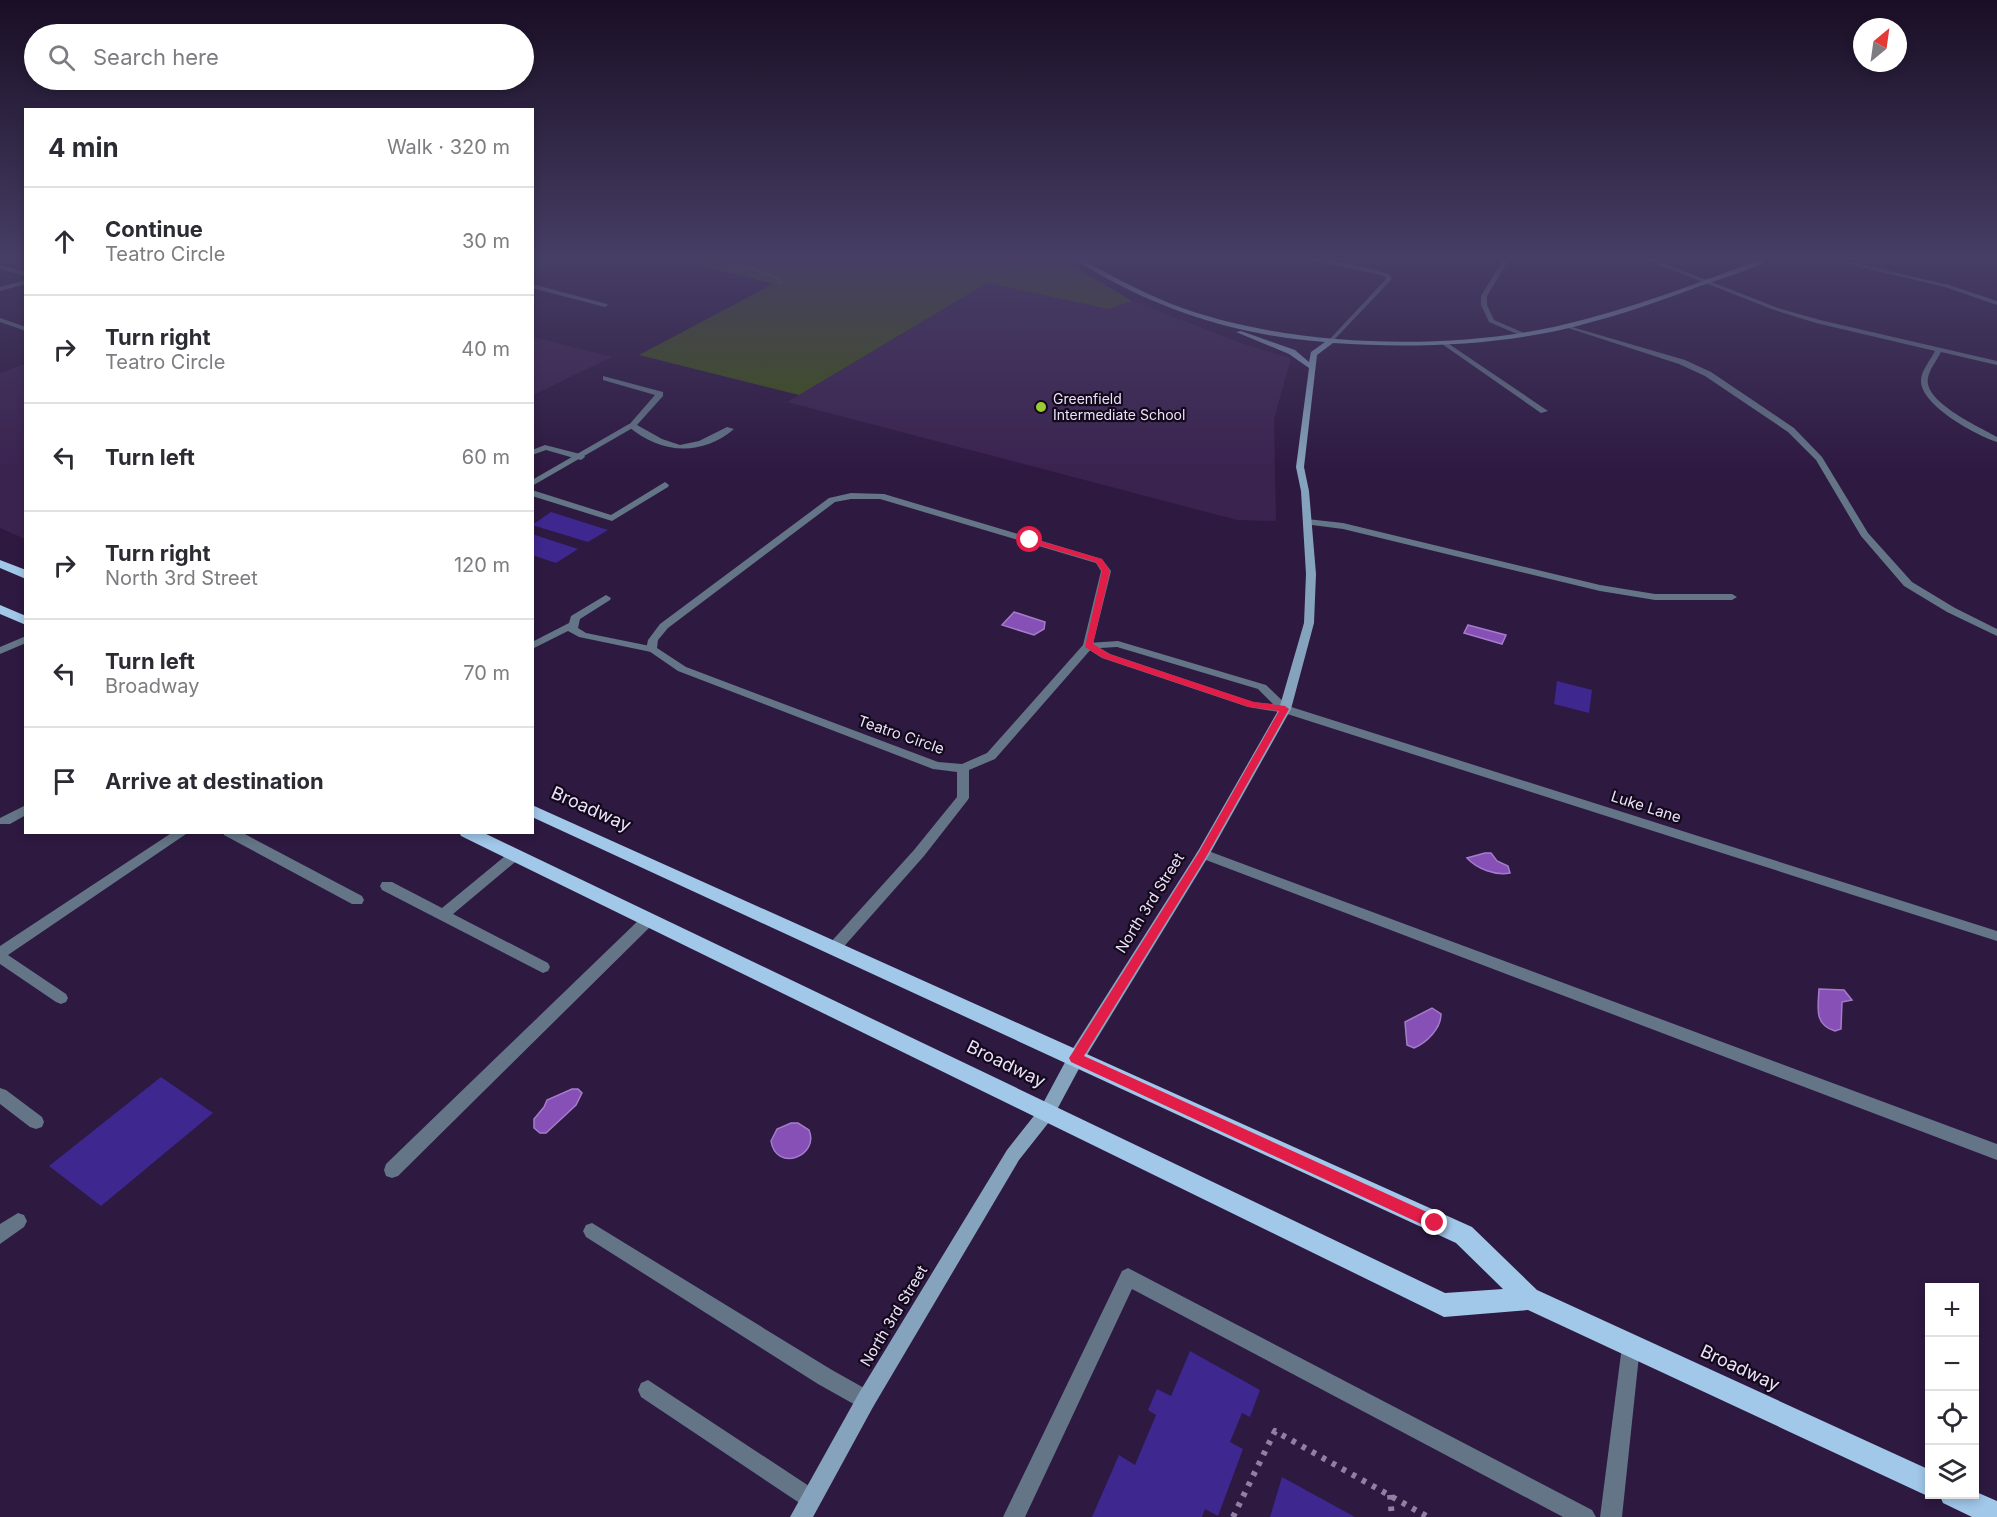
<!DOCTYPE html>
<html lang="en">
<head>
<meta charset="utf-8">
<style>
	body { margin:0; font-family:Inter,sans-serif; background:#f2f2f3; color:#2b2b33 }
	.controls { position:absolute; right:18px; bottom:18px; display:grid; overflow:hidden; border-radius:0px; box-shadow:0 3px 9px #0003 }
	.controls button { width:54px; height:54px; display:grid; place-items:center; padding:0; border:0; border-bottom:2px solid #e1e1e2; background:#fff; color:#2b2b33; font:30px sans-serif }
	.compass { position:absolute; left:1853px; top:18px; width:54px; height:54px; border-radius:50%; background:#fff; box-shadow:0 3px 9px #0003; rotate:29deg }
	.stop { position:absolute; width:18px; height:18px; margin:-14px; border:4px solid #e11d48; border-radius:50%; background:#fff }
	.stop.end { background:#e11d48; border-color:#fff; box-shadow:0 2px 6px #0008 }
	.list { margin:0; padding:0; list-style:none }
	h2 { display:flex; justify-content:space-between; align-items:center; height:78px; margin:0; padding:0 24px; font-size:26px }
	h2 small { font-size:20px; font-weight:400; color:#7c7c81 }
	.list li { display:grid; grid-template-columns:39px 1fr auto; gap:18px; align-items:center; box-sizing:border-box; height:108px; padding:0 24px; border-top:2px solid #e1e1e2 }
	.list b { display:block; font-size:22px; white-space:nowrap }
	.list p { margin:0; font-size:20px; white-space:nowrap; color:#7c7c81 }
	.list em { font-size:20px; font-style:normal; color:#7c7c81 }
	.icon { flex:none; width:33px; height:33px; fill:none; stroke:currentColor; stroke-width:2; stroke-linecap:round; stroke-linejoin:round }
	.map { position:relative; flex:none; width:1997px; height:1517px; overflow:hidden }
	.search { position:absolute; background:#fff; box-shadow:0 3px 9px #0003; left:24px; top:24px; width:510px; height:66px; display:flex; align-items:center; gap:15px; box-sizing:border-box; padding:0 21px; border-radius:33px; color:#7c7c81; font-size:22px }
	.panel { position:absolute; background:#fff; box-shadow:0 3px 9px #0003; left:24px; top:108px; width:510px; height:726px; border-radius:0px }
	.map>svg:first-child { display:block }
	.built { fill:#3b2350 }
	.green { fill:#3e540f }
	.water { fill:#8650b7; stroke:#a57ccb; stroke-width:1.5 }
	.building { fill:#3e278e }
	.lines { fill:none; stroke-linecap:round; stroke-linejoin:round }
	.path-far1 { stroke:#9181a1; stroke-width:2; stroke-dasharray:1.5 2; stroke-linecap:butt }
	.path { stroke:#9181a1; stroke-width:6; stroke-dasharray:4.5 7; stroke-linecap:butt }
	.lane { fill:#637586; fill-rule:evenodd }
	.street { fill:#637586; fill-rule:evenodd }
	.secondary { fill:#86a3bd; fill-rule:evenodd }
	.primary { fill:#a1c7e9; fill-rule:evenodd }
	.route { fill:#e11d48 }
	.poi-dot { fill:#9bcb34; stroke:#12091a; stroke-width:2 }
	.labels { text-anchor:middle; stroke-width:4.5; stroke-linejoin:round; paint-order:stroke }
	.far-poi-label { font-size:14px; fill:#ede1fb; stroke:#12091a; text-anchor:start }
	.street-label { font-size:15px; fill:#ede1fb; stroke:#12091a }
	.near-street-label { font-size:18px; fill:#ede1fb; stroke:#12091a }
</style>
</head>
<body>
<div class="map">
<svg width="1997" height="1517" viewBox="0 0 1997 1517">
	<rect width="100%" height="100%" fill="#2e1941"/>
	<path class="built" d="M987,283L1108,309L1132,301L1246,345L1291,358L1274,419L1276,521L1237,520L787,402Z
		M533,337L612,357L533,395Z
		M25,364H26L25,539L0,528V373Z"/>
	<path class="green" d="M674,258H1060L1132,301L1108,309L987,283L799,395L639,355L773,284Z"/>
	<path class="water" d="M1014,612L1045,622L1044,629L1034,635L1002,625Z
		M1468,625L1506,635L1502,644L1464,633Z
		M1485,853H1491L1497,861L1508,866L1510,873C1496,876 1477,869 1467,858Z
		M1819,989L1844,990L1852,1000L1842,1002L1841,1029L1835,1031C1814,1025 1818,1008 1819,989Z
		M1432,1008L1441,1014C1441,1029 1426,1043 1414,1048L1407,1045L1405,1022Z
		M572,1089H578L582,1093L576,1105L546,1133H540L534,1128V1119L544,1107L547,1100Z
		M791,1123H798L809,1130C820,1156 776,1173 771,1141L777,1129Z"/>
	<path class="building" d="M551,512L608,530L588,542L532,525Z
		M532,534L578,549L556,563L532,555Z
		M1557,681L1592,690L1589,713L1554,704Z
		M161,1077L213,1113L101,1206L49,1166Z
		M1190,1351L1260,1390L1250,1417L1242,1413L1230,1442L1243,1449L1218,1516L1205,1509L1202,1517H1092L1119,1455L1135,1465L1156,1415L1148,1410L1157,1389L1171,1396Z
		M1282,1477L1355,1517H1270Z"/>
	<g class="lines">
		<path class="path-far1" d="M690,258L751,268L778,278L781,285"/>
		<path class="path" d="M1390,1495L1392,1517
			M1233,1517L1275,1431L1428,1517"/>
		<path class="lane" d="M0,265L26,272V276L0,269Z
			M0,318L26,327V331L0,322Z
			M603,376L663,392V396L637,425L662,439L680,445L699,441L727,427L734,429C701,457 660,454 628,426L655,395L603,380Z
			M545,445L584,455L585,457L581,460L546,450L532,455V450Z
			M665,482L669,485L668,487L612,521L532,496V490L611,515Z
			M1307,519L1343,523L1600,585L1655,594H1732L1737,597L1732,600H1655L1600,591L1343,529L1304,524V520Z
			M606,595L611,598L610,600L580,619L578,628L586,633L655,647L656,649L655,651L651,652L579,637L568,631L532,649V642L569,623L571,616Z
			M26,636V643L0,654V647Z
			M1118,641L1266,685L1291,709L1285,713L1248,707L1102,658L1083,646L1088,643ZM1117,647L1258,689L1273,704L1253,702L1110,654L1100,648Z
			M26,805V815L10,824H0V818Z
			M173,832H189L8,955L66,994L68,998L66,1002L61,1004L56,1002L0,964V946Z
			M223,832H241L362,896L364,900L362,904H352L224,835Z
			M1203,849L1997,1144V1160L1198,857L1196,854L1198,851Z
			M515,850L520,852L522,855L520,858L453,914L548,963L550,967L548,971L543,973L382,890L380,886L382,882H392L442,908L510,852Z
			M648,915L653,916L655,920L653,924L398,1176L392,1178L386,1176L384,1170L386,1164L643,916Z
			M0,1088L6,1090L42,1117L44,1122L42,1127L36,1129L30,1127L0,1104Z
			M18,1213L24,1215L27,1221L24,1227L0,1244V1224Z
			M592,1223L832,1370L873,1393L876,1400L873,1407L866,1410L859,1407L818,1384L586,1237L583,1231L586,1225Z
			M1128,1268L1592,1510L1596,1517H1563L1132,1289L1025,1517H1003L1122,1271Z
			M1631,1337L1638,1339L1640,1346L1622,1517H1600L1622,1346L1624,1339Z
			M648,1380L818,1492L821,1499L818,1506L811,1509L804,1506L641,1397L638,1390L641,1383Z"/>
		<path class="street" d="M1297,258C1322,257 1365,266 1389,274L1392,279L1331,343L1329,342V340L1386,279L1384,276L1377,274Z
			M1504,258H1510L1487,296V305L1494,320L1524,333V335L1522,336L1489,322L1481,305V296Z
			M1642,258H1650L1778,308L1820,320L1997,361V365L1941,352C1937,360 1929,370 1928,378C1923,402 1980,427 1997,437V442C1976,435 1920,405 1921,380C1921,371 1931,359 1935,351L1816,323L1774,310Z
			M1823,258H1833L1949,285L1997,301V305L1945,287Z
			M26,280V284L0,291V287Z
			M532,284L607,304L608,305L605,307L532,288Z
			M1565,325L1685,360L1711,372L1794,428L1822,457L1868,533L1912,582L1955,608L1997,629V636L1947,612L1904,586L1861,536L1816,460L1788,432L1705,376L1679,364L1565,327Z
			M1442,342H1446L1548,411L1541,413L1442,344Z
			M629,424L636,426L532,486V480Z
			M851,493L884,494L1102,559L1111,571L1092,648L995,759L969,770V798L967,801L924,856L840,951L835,953L830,951L828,947L830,943L914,850L957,797V772L933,769L678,671L646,649L648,640L660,624L829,498ZM851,499H880L1096,563L1101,571L1083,645L987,753L962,764L938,762L686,667L657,648L658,640L668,628L835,502Z
			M1285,705L1997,931V941L1281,712L1279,709L1281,706Z"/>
		<path class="secondary" d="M1073,258H1080C1109,275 1138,290 1169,303C1281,347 1441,352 1558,326C1628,310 1696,284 1764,258H1772C1753,270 1722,278 1700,286C1653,304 1605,320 1556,331C1483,346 1407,348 1333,343L1317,355L1304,467L1309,491L1316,574L1314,623L1291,709L1208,857L1082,1063L1053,1117L1019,1160L873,1407L813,1517H790L859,1393L1007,1150L1041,1107L1070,1053L1198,851L1279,709L1304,623L1306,574L1301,491L1296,467L1309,368L1289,354L1236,332L1241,331L1295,350L1309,362L1311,352L1325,342C1248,337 1167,313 1101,275C1091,269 1081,265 1073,258Z"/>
		<path class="primary" d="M0,560L26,570V579L0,568Z
			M0,605L26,616V625L0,614Z
			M532,805L1472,1227L1537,1290L1930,1470V1494H1936L1930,1497L1921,1493L1528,1310L1444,1317L1436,1313L461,836L459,832H482L1445,1293L1503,1289L1456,1243L532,817Z
			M1974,1491L1997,1501V1517H1972L1943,1503L1939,1494H1974Z"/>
	</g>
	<linearGradient id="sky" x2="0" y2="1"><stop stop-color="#190e24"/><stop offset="0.55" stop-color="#463e65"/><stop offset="1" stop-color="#463e65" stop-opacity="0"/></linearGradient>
	<rect width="1997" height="470" fill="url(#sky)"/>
	<path class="route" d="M1030,538L1102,559L1110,571L1093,644L1109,654L1254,702L1285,706L1289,709L1206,857L1084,1056L1440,1218L1442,1223L1440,1228L1435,1230L1430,1228L1071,1062L1069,1058L1071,1055L1199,852L1279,711L1249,707L1103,658L1085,647L1102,571L1096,562L1028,542V539Z"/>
	<circle class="poi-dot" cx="1041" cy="407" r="6"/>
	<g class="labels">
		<g class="far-poi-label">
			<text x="1053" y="404">Greenfield<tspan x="1053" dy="16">Intermediate School</tspan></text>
		</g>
		<g class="street-label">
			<text transform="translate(901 735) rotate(19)" y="5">Teatro Circle</text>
			<text transform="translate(1646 807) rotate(18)" y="5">Luke Lane</text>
			<text transform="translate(1150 903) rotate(-58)" y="5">North 3rd Street</text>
			<text transform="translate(894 1316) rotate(-59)" y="5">North 3rd Street</text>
		</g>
		<g class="near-street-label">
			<text transform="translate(591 809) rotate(24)" y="6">Broadway</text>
			<text transform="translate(1006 1064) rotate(26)" y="6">Broadway</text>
			<text transform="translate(1740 1368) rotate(25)" y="6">Broadway</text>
		</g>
	</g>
</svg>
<div class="controls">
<button>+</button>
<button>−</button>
<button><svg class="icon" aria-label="locate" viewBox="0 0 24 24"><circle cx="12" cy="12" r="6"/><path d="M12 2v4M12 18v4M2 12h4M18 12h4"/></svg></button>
<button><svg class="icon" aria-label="layers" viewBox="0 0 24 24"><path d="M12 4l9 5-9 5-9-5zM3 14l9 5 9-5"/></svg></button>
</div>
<svg class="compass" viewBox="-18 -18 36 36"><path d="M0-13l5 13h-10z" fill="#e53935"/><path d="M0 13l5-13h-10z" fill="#7c7c81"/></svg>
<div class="stop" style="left:1030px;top:540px"></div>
<div class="stop end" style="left:1435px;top:1223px"></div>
<div class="search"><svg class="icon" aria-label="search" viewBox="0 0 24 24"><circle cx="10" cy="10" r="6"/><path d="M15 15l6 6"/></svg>Search here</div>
<section class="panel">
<h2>4 min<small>Walk · 320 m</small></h2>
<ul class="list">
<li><svg class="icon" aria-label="ahead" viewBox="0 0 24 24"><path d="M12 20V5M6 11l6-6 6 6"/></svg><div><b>Continue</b><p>Teatro Circle</p></div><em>30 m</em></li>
<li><svg class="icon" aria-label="right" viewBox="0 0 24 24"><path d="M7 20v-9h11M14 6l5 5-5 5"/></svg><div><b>Turn right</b><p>Teatro Circle</p></div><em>40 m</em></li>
<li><svg class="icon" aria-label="left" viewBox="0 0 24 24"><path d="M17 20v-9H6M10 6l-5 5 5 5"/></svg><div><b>Turn left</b></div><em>60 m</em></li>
<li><svg class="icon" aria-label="right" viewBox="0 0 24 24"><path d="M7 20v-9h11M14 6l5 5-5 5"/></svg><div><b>Turn right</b><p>North 3rd Street</p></div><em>120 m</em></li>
<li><svg class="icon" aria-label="left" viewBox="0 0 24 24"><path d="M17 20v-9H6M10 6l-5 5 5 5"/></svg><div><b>Turn left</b><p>Broadway</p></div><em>70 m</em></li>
<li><svg class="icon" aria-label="arrive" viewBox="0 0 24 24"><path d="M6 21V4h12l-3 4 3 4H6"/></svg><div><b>Arrive at destination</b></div></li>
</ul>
</section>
</div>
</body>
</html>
